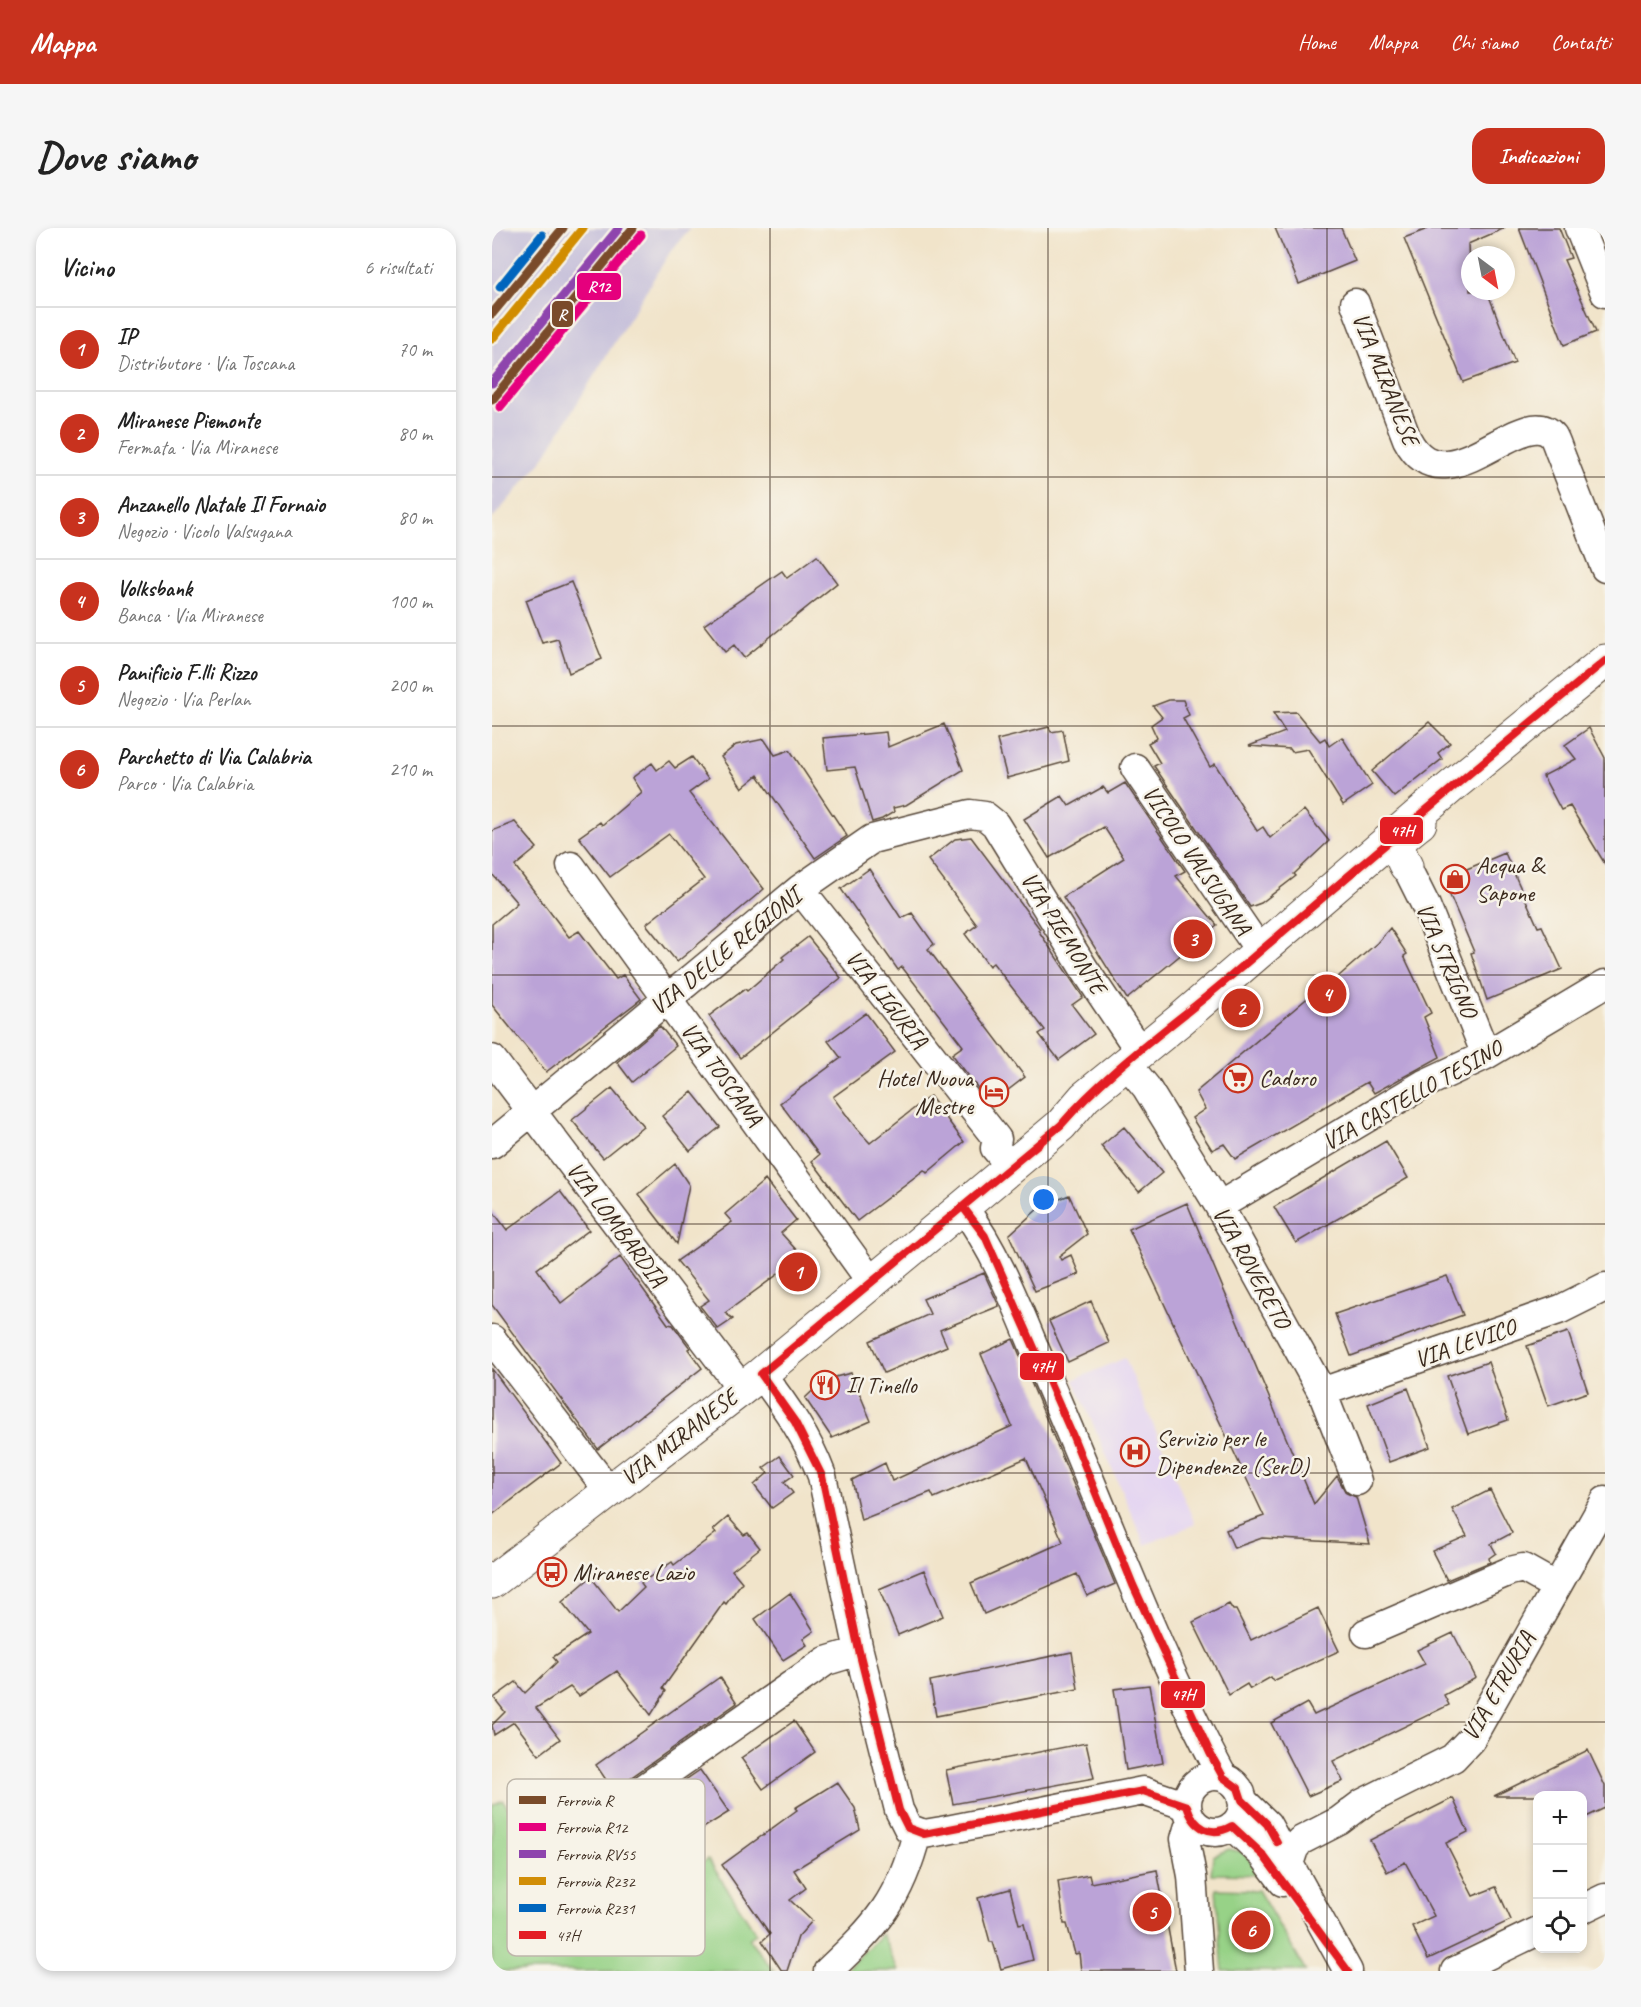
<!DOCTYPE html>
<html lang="it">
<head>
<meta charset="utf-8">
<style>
	body { margin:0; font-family:Caveat,sans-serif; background:#f6f6f6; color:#222 }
	.controls { position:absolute; right:18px; bottom:18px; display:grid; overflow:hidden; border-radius:12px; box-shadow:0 3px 9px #0003 }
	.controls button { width:54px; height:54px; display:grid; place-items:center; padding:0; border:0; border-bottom:2px solid #e0e0e0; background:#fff; color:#222; font:30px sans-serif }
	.compass { position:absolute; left:969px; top:18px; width:54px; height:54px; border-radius:50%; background:#fff; box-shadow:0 3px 9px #0003; rotate:148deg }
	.you { position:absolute; left:552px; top:972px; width:21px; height:21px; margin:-15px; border:4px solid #fff; border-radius:50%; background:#1a73e8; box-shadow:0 0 0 9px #1a73e833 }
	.badge { display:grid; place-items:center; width:39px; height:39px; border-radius:50%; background:#c8321e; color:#fff; font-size:20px; font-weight:700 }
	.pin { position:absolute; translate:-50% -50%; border:3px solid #fff; box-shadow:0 2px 6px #0006 }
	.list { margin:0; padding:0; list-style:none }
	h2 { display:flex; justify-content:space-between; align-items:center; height:78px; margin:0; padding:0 24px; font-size:26px }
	h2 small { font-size:20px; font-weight:400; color:#767676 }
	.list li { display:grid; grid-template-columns:39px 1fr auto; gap:18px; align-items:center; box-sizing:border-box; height:84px; padding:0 24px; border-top:2px solid #e0e0e0 }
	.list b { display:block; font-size:22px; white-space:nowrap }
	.list p { margin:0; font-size:20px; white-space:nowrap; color:#767676 }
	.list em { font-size:20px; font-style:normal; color:#767676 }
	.icon { flex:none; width:33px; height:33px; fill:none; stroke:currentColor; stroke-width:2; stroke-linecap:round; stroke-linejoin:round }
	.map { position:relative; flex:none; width:1113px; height:1743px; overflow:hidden; border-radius:18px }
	header { display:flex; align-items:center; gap:36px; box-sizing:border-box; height:84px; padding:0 30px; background:#c8321e; color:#fff }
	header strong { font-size:28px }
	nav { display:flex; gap:33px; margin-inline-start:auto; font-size:21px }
	.intro { display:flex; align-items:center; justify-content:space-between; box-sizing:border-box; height:144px; padding:0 36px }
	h1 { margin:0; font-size:42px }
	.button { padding:15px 27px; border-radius:18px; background:#c8321e; color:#fff; font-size:21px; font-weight:700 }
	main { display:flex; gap:36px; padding:0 36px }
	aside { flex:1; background:#fff; border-radius:18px; box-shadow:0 3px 9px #0003 }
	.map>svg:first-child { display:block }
	.built { fill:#e3d3f2 }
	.industrial { fill:#c6c0da }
	.green { fill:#97d287; stroke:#697e52; stroke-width:1.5 }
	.building { fill:#bba3d7 }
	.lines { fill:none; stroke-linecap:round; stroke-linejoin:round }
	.minor-casing { stroke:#564638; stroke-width:31 }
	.tertiary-casing { stroke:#564638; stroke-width:35 }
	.minor { stroke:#fff; stroke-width:28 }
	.tertiary { stroke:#fff; stroke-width:33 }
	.bus-1-casing { stroke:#f7f3e8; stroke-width:12 }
	.bus-1 { stroke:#e31e24; stroke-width:8 }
	.rail-1-casing { stroke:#f7f3e8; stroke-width:14 }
	.rail-2-casing { stroke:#f7f3e8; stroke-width:14 }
	.rail-3-casing { stroke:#f7f3e8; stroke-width:14 }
	.rail-4-casing { stroke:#f7f3e8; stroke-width:14 }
	.rail-5-casing { stroke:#f7f3e8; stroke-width:14 }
	.rail-1 { stroke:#7a4b2a; stroke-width:9 }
	.rail-2 { stroke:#e5007d; stroke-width:9 }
	.rail-3 { stroke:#8e44ad; stroke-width:9 }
	.rail-4 { stroke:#d18d06; stroke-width:9 }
	.rail-5 { stroke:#0065bd; stroke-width:9 }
	.grid { fill:none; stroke:#3b2a1e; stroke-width:1.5; stroke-opacity:0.55 }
	.labels { text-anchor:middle; stroke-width:5; stroke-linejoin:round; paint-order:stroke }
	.street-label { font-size:24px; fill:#3b2a1e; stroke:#f7f3e8 }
	.poi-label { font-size:24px; fill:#3b2a1e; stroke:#f7f3e8; text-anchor:start }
	.key { fill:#f7f3e8; stroke:#bfb7ab; stroke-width:1.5 }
	.key-label { font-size:16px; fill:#3b2a1e }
	.line-badge { stroke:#f7f3e8; stroke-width:2 }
	.badge-label { font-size:16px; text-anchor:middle; font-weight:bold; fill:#fff }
</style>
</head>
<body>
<header>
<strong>Mappa</strong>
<nav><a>Home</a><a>Mappa</a><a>Chi siamo</a><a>Contatti</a></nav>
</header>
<div class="intro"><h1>Dove siamo</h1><a class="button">Indicazioni</a></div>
<main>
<aside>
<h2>Vicino<small>6 risultati</small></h2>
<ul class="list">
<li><span class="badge">1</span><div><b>IP</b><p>Distributore · Via Toscana</p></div><em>70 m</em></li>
<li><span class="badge">2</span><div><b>Miranese Piemonte</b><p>Fermata · Via Miranese</p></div><em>80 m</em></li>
<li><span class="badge">3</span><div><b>Anzanello Natale Il Fornaio</b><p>Negozio · Vicolo Valsugana</p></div><em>80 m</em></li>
<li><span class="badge">4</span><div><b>Volksbank</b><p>Banca · Via Miranese</p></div><em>100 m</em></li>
<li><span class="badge">5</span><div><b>Panificio F.lli Rizzo</b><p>Negozio · Via Perlan</p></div><em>200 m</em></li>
<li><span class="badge">6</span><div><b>Parchetto di Via Calabria</b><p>Parco · Via Calabria</p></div><em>210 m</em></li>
</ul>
</aside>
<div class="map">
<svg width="1113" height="1743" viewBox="0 0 1113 1743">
	<rect width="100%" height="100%" fill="#f7f3e8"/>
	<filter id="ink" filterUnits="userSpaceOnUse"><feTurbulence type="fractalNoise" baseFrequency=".0167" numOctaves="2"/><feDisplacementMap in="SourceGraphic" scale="12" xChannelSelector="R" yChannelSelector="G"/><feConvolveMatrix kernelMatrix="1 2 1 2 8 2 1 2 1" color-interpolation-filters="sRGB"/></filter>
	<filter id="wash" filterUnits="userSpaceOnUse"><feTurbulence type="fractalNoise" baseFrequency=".008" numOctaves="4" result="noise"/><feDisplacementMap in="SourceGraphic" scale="24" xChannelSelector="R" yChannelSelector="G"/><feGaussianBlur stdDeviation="1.35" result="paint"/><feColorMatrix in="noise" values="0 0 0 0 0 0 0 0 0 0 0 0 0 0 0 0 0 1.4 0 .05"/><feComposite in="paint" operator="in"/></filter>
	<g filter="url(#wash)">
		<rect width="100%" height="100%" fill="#f1e4ca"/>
		<path class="built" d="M633,1130L703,1296L653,1317L582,1152Z"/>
		<path class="industrial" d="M0,0H198L178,24L49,234L0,291Z"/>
		<path class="green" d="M11,1572L85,1686L189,1614L204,1639L216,1631L264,1705L257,1711L282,1743H0V1577Z
			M737,1621L750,1624L773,1647L719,1646L721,1628Z
			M724,1661L766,1662L814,1743H731Z
			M390,1706L406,1743H352Z"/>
		<g id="blocks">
			<path class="building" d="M783,0H849L863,33L807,56Z
				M938,0H1013L976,16L978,63H995L1023,135L971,154L912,10Z
				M1027,0H1067L1079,30L1072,32L1104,104L1072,117Z
				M325,328L345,355L252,430L242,417L233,424L212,397L290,343L295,350Z
				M79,354L110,431L77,445L66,411L50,415L34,372Z
				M677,472H691L697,487L691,490L718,539L723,536L765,603L771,599L778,610L812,582L837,613L802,646L804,648L769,675L758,679L662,538L668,535L656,515L665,510L659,497L670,489L661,478Z
				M804,484L828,513L833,510L837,518L850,509L880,557L851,577L816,521L800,524L798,521L757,518L793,504L781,485Z
				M937,494L958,515L946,525L950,531L902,569L880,543Z
				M452,496L471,542L414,577L401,580L402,584L390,591L380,594L363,539L335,542L331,510L394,504L396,519Z
				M557,499L559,504L571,502L577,533L515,550L505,512Z
				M1097,500L1113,530V636L1078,578L1069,582L1051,548L1084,531L1073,517Z
				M272,511L283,527L298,522L355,608L323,630L266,547L250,560L229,529L244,517Z
				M200,529L216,551L197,565L272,661L185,734L154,696L212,651L177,606L118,649L87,609L108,594L110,597L149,564L140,550L160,535L165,542L177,533L183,540Z
				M633,555L693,643L684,648L725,697L635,771L571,669L632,630L612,599L557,630L532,591L570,568L577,578L611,559L616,565Z
				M23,594L45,620L23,638L77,709L87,703L124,751L131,747L149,771L54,844L0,777V696L25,675L0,646V603Z
				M479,609L548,701L546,702L591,769L580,777L602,806L567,832L547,806L553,802L501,735L497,738L473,706L485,697L436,632L463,611Z
				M1013,625L1046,699L1050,698L1070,741L995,772L979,725L982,724L951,651Z
				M377,641L409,690L420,685L442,716L436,721L533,849L498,876L460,826L471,818L410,739L406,742L349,661Z
				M898,700L915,726L912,728L939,785L932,789L948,829L882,865L875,854L743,931L732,916L720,922L700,890L713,881L704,864L819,767L847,748L885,715Z
				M316,709L349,750L248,830L217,788L253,761L255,763L292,731L290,729Z
				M374,785L403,824L341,869L364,900L378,915L438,868L472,914L435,945L432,942L365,993L320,933L327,927L288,875L349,830L336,813Z
				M168,798L184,818L140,854L125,834Z
				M120,860L151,898L111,930L80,892Z
				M200,864L228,899L198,923L170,888Z
				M632,899L670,945L647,964L609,918Z
				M894,913L916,950L804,1015L782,979Z
				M183,936L197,957L185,1016L147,966Z
				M273,952L304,992L289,1005L325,1045L304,1063L289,1044L233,1085L241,1091L226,1101L208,1078L217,1072L185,1033L240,994L233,986Z
				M68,963L97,1002L45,1041L69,1075L128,1029L176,1096L181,1097L198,1120L196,1121L210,1140L106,1221L0,1077V982L15,1002Z
				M577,967L595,1006L567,1028L569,1032L579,1027L587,1046L543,1063L517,1007L547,980Z
				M695,975L822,1276L845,1248L854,1265L864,1269L878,1316L770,1310L742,1320L734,1302L772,1288L637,1001Z
				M492,1045L507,1078L448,1102L455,1118L392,1145L378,1113L438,1086L431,1071Z
				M955,1048L971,1087L859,1128L843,1086Z
				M599,1073L617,1115L576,1134L557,1093Z
				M1076,1104L1096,1164L1056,1178L1035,1118Z
				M521,1111L623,1356L595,1368L585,1346L492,1386L479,1355L571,1314L534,1230L442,1270L439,1264L369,1292L360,1252L393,1235L400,1253L520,1198L489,1126Z
				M996,1134L1016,1192L976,1206L955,1148Z
				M0,1141L69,1235L0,1287Z
				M359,1145L379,1193L340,1210L313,1170L332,1152Z
				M916,1160L938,1219L897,1234L876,1176Z
				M288,1228L302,1247L292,1254L301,1265L280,1280L262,1257L276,1245L271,1240Z
				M998,1262L1020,1305L999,1316L1004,1325L997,1330L998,1334L955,1352L940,1323L975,1308L960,1281Z
				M236,1289L252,1307L256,1305L268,1320L240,1342L250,1354L234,1376L232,1374L171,1460L174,1463L159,1487L125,1443L87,1468L78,1459L44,1480L68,1511L47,1527L22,1494L2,1507L0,1497L13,1484L2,1470L24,1454L33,1465L65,1434L61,1429L96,1406L70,1374L99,1349L126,1384L152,1359L149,1355L180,1334L182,1337L224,1305L221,1302Z
				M432,1342L451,1388L406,1407L387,1361Z
				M298,1365L322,1403L311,1411L315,1417L291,1432L263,1391Z
				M737,1376L741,1382H744L759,1412L826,1380L847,1423L781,1453L779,1449L758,1461L755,1456L737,1467L701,1394Z
				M961,1405L984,1450L952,1467L957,1477L841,1533L851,1553L816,1568L779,1495L815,1475L822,1487L933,1436L925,1422Z
				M580,1424L586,1461L444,1488L438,1453Z
				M228,1449L245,1475L121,1562L104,1537Z
				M657,1457L671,1535L634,1542L622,1461Z
				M302,1493L323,1524L271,1561L249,1530Z
				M594,1515L602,1550L461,1576L454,1542Z
				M1096,1522L1113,1558V1580L1090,1591V1568H1002Z
				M208,1542L237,1584L179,1620L181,1622L101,1676L80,1646L177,1579L170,1568Z
				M345,1554L363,1580L368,1602L302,1642L314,1660L298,1672L320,1693L306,1709L295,1743H290L270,1713L278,1706L230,1637L305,1582L303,1580Z
				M961,1570L976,1604L954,1615L981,1668L1004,1659L1019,1692L936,1731L920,1698L942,1688L913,1634L895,1644L878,1612Z
				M665,1642L684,1743H589L587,1725L583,1726L575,1696H572L566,1653L597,1647L599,1655Z
				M518,1661L527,1696L532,1695L541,1732L509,1741L501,1714H498L486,1670Z"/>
		</g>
	</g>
	<g filter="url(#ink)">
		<use href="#blocks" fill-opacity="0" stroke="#564638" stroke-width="1.5"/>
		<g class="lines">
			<g class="minor-casing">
				<path id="minor" d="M1087,0L1113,65
					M863,75L915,211C953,284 1031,172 1061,208C1064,213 1066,220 1068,225L1113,340
					M643,540L768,723
					M79,638L380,1055
					M914,638L934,678L994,827
					M308,661L505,911L503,920L519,939
					M0,831L250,1161
					M635,836L654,859L727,978L830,1164L865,1253
					M0,916L308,661L380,611L478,586L493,588L503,596L593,742L638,809L651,822
					M727,978L932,856L994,827L1113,756
					M471,979C509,1030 530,1092 555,1150C613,1283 662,1421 731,1549
					M0,1111L117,1263
					M269,1146C293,1177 316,1210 330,1248L367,1423L407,1582L416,1600L432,1606L450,1603L651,1563L695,1578
					M830,1164L1069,1081L1113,1059
					M874,1405L1018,1343L1031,1340L1063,1358
					M695 1576a28 28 0 1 1 56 0a28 28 0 1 1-56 0Z
					M750,1572L775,1596L856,1743
					M699,1591L693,1611L700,1648L707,1743
					M740,1598L771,1627L791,1654
					M60,1625L334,1433L367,1423
					M797,1636L802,1621L808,1613L847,1593L871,1575L961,1530L979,1511L1113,1273
					M1090,1681L1113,1670
					M336,1743C385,1697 408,1672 425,1605
					M963,1743L1046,1703"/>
			</g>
			<g class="tertiary-casing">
				<path id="tertiary" d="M914,638C901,614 908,611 928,595
					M0,1354L269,1146L471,979L569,897L593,869L688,792L960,558L1113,433"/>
			</g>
			<use href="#minor" class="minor"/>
			<use href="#tertiary" class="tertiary"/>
			<g class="bus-1-casing">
				<path id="bus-1" d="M471,979L493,1008L580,1206L641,1357L718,1525L731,1549L746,1560L750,1572L775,1596L785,1614
					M856,1743L771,1627L740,1598C719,1610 702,1600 695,1578L651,1563L432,1606L416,1600L407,1582L367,1423L330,1248L303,1194L269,1146L569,897C618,840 682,797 739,748C863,642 987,536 1113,433"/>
			</g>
			<use href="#bus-1" class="bus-1"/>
			<g class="rail-1-casing">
				<path id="rail-1" d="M0,86L71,0
					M0,172L141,0"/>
			</g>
			<g class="rail-2-casing">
				<path id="rail-2" d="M8,179L149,7"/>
			</g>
			<g class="rail-3-casing">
				<path id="rail-3" d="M0,155L127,0"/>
			</g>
			<g class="rail-4-casing">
				<path id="rail-4" d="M0,111L91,0"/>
			</g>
			<g class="rail-5-casing">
				<path id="rail-5" d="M8,59L50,7"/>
			</g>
			<use href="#rail-1" class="rail-1"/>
			<use href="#rail-2" class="rail-2"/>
			<use href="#rail-3" class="rail-3"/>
			<use href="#rail-4" class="rail-4"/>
			<use href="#rail-5" class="rail-5"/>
		</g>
	</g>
	<path class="grid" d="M278,0V1743M556,0V1743M835,0V1743M0,249H1113M0,498H1113M0,747H1113M0,996H1113M0,1245H1113M0,1494H1113"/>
	<defs>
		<g id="shop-ring" transform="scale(1.5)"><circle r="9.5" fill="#f7f3e8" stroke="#c8321e" stroke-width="1.5"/><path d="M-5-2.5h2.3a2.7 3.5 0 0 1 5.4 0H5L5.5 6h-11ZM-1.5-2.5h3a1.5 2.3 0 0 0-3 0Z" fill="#c8321e"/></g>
		<g id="supermarket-ring" transform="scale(1.5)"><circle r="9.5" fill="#f7f3e8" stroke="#c8321e" stroke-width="1.5"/><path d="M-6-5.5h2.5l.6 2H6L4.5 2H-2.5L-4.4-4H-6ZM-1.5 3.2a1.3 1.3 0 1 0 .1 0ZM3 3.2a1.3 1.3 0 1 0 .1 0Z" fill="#c8321e"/></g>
		<g id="hotel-ring" transform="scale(1.5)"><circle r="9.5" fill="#f7f3e8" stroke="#c8321e" stroke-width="1.5"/><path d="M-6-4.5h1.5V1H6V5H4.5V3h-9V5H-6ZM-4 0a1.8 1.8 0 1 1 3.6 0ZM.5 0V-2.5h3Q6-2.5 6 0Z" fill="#c8321e"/></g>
		<g id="restaurant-ring" transform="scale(1.5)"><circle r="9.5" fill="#f7f3e8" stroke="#c8321e" stroke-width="1.5"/><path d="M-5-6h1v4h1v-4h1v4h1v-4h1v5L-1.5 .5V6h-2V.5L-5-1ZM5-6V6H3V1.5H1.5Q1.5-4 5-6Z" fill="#c8321e"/></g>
		<g id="hospital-ring" transform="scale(1.5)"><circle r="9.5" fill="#f7f3e8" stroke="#c8321e" stroke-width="1.5"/><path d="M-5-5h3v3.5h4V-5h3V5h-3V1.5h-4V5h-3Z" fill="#c8321e"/></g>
		<g id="bus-ring" transform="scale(1.5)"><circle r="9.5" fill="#f7f3e8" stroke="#c8321e" stroke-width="1.5"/><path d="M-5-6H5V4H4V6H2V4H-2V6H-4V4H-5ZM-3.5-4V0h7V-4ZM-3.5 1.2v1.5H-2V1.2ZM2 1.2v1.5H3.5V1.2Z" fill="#c8321e"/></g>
	</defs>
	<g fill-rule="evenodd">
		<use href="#shop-ring" x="963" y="651"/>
		<use href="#supermarket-ring" x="746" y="850"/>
		<use href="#hotel-ring" x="502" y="864"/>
		<use href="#restaurant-ring" x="333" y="1157"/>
		<use href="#hospital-ring" x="643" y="1224"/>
		<use href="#bus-ring" x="60" y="1344"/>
	</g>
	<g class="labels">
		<g class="street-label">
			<text transform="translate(894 151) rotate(68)" y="8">VIA MIRANESE</text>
			<text transform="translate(705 632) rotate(56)" y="8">VICOLO VALSUGANA</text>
			<text transform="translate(572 705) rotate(58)" y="8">VIA PIEMONTE</text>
			<text transform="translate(233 723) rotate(-39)" y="8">VIA DELLE REGIONI</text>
			<text transform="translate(955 732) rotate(67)" y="8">VIA STRIGNO</text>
			<text transform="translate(395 771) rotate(52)" y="8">VIA LIGURIA</text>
			<text transform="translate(230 846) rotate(54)" y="8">VIA TOSCANA</text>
			<text transform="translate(920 867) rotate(-29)" y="8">VIA CASTELLO TESINO</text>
			<text transform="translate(125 996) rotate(53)" y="8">VIA LOMBARDIA</text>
			<text transform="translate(760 1039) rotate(61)" y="8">VIA ROVERETO</text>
			<text transform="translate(973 1115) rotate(-19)" y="8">VIA LEVICO</text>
			<text transform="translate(187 1209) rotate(-38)" y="8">VIA MIRANESE</text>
			<text transform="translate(1006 1458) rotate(-60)" y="8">VIA ETRURIA</text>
		</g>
		<g class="poi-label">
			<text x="984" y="645">Acqua &amp;<tspan x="984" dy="28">Sapone</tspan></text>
			<text x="481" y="858" text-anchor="end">Hotel Nuova<tspan x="481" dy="28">Mestre</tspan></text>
			<text x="767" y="858">Cadoro</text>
			<text x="354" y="1165">Il Tinello</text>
			<text x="664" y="1218">Servizio per le<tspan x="664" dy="28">Dipendenze (SerD)</tspan></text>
			<text x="81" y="1352">Miranese Lazio</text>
		</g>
	</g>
	<rect x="15" y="1551" width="198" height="177" rx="9" class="key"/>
	<rect x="27" y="1568" width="27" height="8" fill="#7a4b2a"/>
	<rect x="27" y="1595" width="27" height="8" fill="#e5007d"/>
	<rect x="27" y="1622" width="27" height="8" fill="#8e44ad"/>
	<rect x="27" y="1649" width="27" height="8" fill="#d18d06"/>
	<rect x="27" y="1676" width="27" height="8" fill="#0065bd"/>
	<rect x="27" y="1703" width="27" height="8" fill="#e31e24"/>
	<g class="key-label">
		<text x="64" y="1578">Ferrovia R</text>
		<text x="64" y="1605">Ferrovia R12</text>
		<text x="64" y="1632">Ferrovia RV55</text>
		<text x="64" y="1659">Ferrovia R232</text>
		<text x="64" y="1686">Ferrovia R231</text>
		<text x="64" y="1713">47H</text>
	</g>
	<g class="line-badge">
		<rect x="84" y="44" width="46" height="29" rx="6" fill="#e5007d"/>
		<rect x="59" y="72" width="23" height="28" rx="6" fill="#7a4b2a"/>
		<rect x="887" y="588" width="45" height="29" rx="6" fill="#e31e24"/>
		<rect x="527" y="1124" width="46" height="29" rx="6" fill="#e31e24"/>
		<rect x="668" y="1452" width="46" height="29" rx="6" fill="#e31e24"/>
	</g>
	<g class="badge-label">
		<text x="107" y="64">R12</text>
		<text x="70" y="92">R</text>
		<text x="910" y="608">47H</text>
		<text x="550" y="1144">47H</text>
		<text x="691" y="1472">47H</text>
	</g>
</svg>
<div class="controls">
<button>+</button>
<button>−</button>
<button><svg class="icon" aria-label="locate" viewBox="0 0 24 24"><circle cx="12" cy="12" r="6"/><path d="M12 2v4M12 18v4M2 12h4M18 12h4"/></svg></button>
</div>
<svg class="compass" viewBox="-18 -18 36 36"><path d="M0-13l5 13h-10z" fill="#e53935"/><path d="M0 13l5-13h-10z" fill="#767676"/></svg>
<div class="you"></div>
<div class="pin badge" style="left:306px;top:1044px">1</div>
<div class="pin badge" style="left:749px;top:780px">2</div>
<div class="pin badge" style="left:701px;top:711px">3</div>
<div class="pin badge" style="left:835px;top:766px">4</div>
<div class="pin badge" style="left:660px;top:1684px">5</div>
<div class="pin badge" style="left:759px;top:1702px">6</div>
</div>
</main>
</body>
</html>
